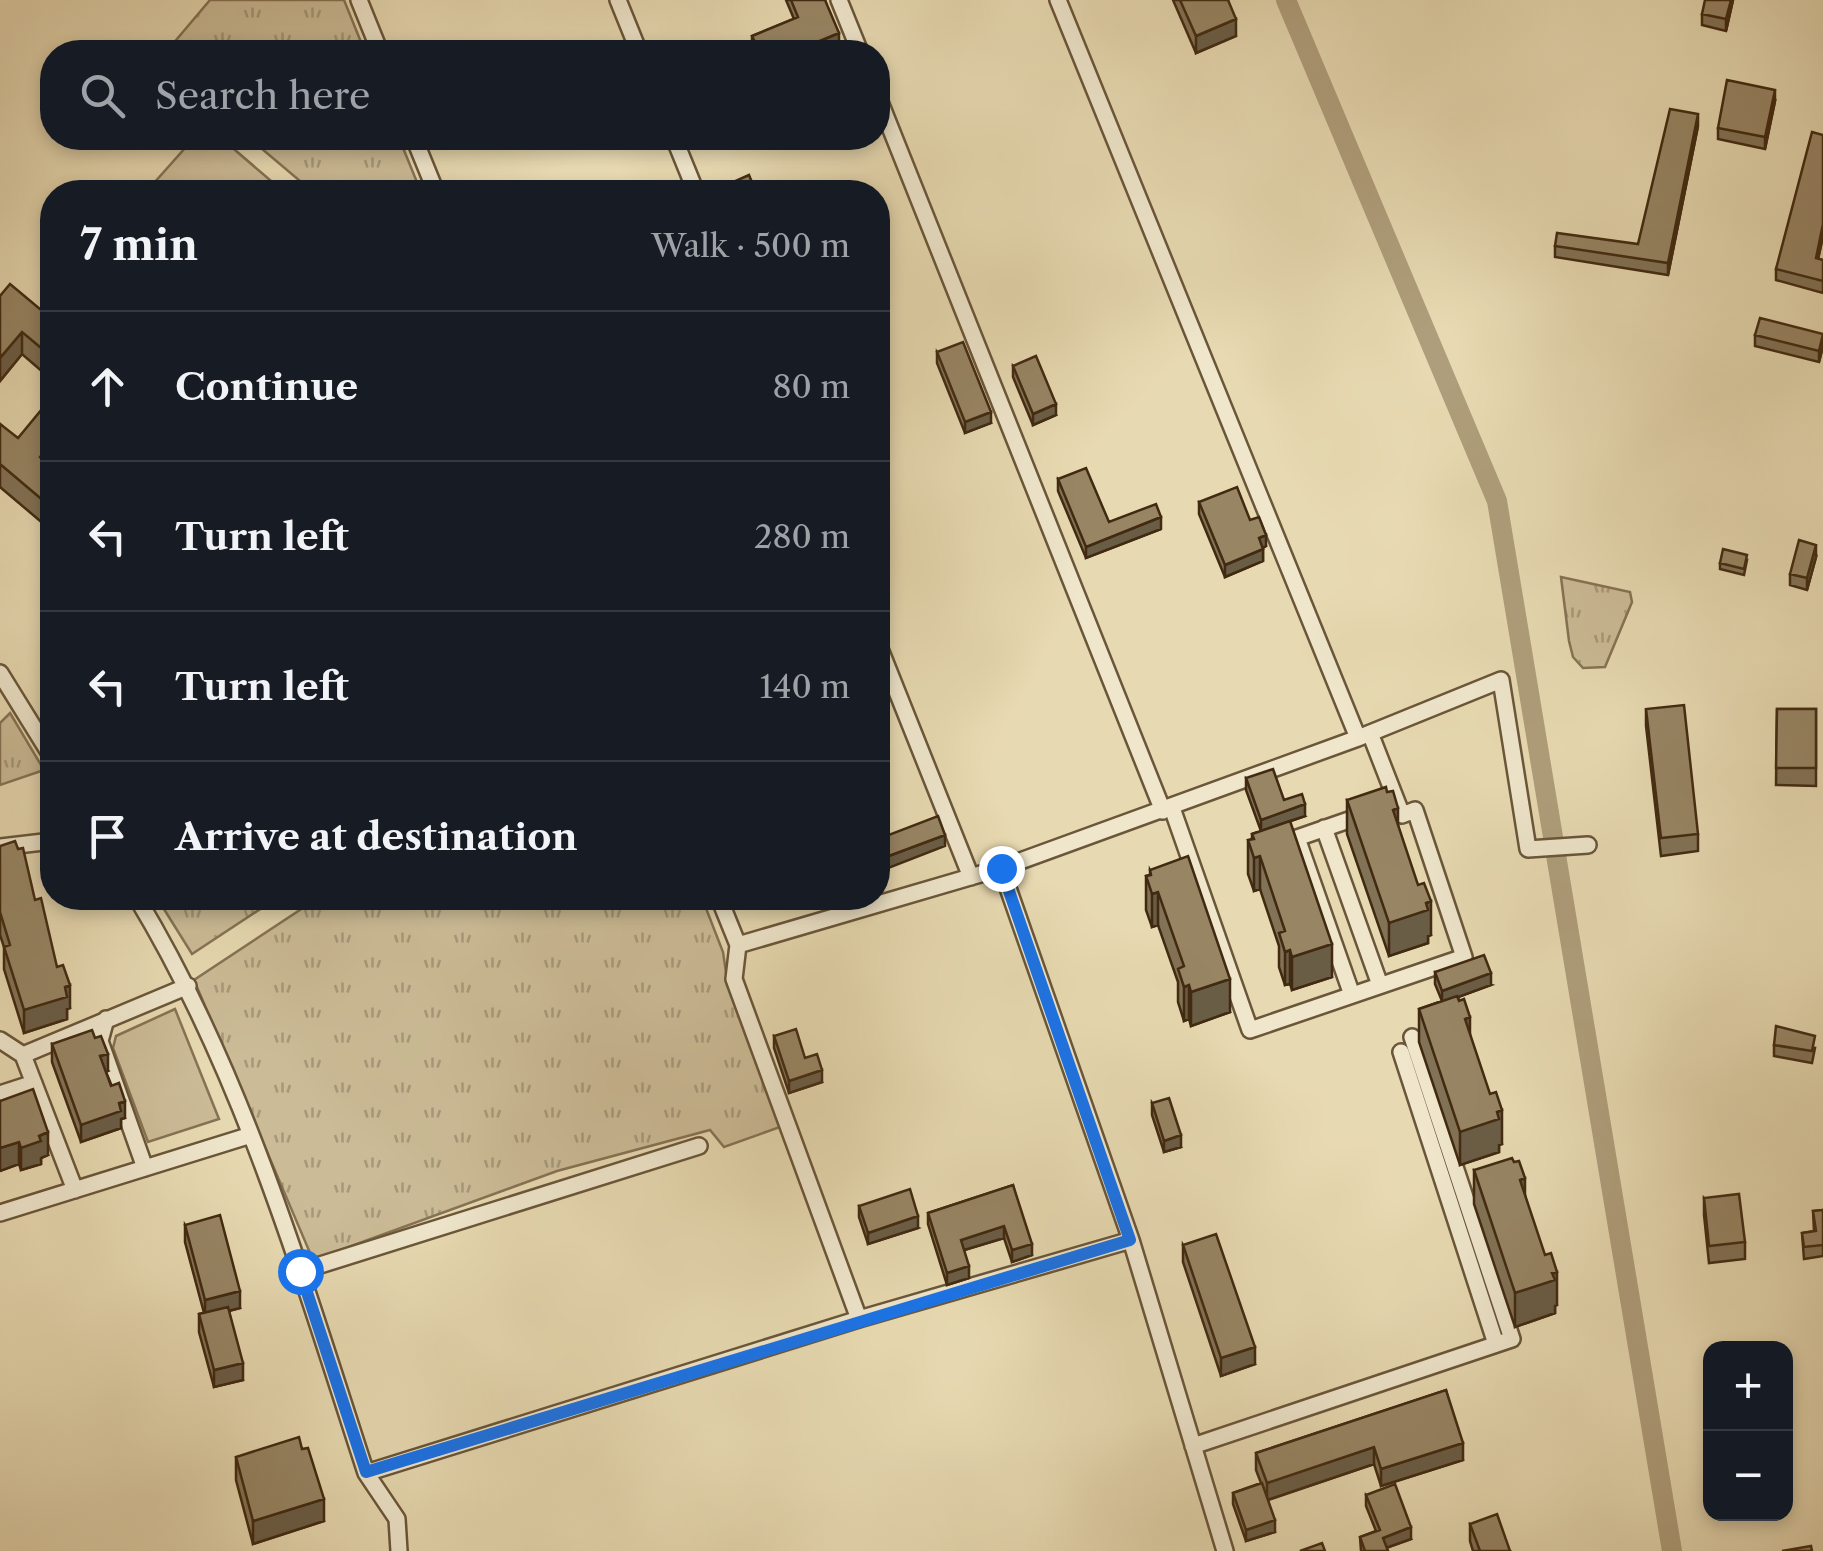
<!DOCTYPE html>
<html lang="en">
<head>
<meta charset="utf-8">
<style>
	body { margin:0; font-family:"Libre Caslon Text",serif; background:#242831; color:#f1f3f6 }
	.controls { position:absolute; right:30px; bottom:30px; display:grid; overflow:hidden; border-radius:20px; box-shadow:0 5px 15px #0003 }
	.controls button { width:90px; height:90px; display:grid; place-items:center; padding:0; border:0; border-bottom:2px solid #363941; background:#171b24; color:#f1f3f6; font:50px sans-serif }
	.stop { position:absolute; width:30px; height:30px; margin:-22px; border:8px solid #1a73e8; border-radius:50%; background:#fff }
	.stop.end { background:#1a73e8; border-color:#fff; box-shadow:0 2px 10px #0008 }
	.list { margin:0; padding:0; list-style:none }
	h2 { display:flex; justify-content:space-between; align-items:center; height:130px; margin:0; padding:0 40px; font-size:42px }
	h2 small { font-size:32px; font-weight:400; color:#9ea1a6 }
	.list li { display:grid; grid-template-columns:65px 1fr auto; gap:30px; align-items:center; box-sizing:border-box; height:150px; padding:0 40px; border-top:2px solid #363941 }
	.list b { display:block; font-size:38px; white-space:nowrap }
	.list em { font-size:32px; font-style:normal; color:#9ea1a6 }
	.icon { flex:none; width:55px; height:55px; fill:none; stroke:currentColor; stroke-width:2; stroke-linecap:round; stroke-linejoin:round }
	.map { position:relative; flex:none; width:1823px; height:1551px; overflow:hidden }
	.search { position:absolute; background:#171b24; box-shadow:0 5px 15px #0003; left:40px; top:40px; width:850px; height:110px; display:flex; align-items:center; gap:25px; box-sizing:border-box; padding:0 35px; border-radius:40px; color:#9ea1a6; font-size:38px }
	.panel { position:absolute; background:#171b24; box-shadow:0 5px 15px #0003; left:40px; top:180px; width:850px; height:730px; border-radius:40px }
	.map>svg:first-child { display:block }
	.grass { fill:url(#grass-tufts); stroke:#867254; stroke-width:2.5 }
	.garden { fill:#cbbb96; stroke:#867254; stroke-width:2.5 }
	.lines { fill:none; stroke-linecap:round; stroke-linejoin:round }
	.canal { stroke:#af9e7b; stroke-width:20 }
	.minor-casing { stroke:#6a5639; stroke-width:20 }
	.minor { stroke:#efe6cc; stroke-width:15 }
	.wall { fill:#827256; stroke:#412a11; stroke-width:2.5 }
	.shaded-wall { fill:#6a5d46; stroke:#412a11; stroke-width:2.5 }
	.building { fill:#978564; stroke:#412a11; stroke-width:2.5 }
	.route { stroke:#1a73e8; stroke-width:12 }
</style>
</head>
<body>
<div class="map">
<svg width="1823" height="1551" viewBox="0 0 1823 1551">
	<defs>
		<pattern id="grass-tufts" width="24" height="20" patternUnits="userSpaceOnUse" patternTransform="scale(2.5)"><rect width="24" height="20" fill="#cbbb96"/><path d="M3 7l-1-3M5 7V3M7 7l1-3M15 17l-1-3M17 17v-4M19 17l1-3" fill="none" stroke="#a69879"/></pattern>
	</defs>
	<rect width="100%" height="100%" fill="#e7d9b1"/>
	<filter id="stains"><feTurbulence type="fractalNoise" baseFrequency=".002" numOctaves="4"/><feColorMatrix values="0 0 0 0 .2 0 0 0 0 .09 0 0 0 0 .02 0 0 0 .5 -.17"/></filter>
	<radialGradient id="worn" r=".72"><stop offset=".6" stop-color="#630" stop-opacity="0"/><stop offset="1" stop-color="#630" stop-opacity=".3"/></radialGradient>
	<path class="grass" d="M210,0H344L365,52H166Z
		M249,138H399L421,192H313Z
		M1561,577L1630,592L1632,602L1605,667L1583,668L1573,657L1569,641Z
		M10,713L44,770L0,785V723Z
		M157,898H277L192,954Z
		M318,898H702L723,952L728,986L780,1127L724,1147L710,1130L557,1171L313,1260L194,980Z"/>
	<path class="garden" d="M194,138H221L284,192H146Z
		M175,1009L219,1119L148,1142L113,1048L116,1036Z"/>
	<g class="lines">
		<path class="canal" d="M1286,0L1497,501L1672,1551"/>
		<g class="minor-casing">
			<path id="minor" d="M359,0L380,52
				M618,0L639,52
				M839,0L860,52
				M1058,0L1358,738
				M878,97L1163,811
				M414,138L436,192
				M674,138L696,192
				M878,644L971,877
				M0,673L52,757
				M1172,808L1250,1030L1464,957L1415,810L1402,815L1370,733
				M1324,828L1380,985
				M0,847L52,841
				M1001,868L1131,1240L1225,1551
				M137,898C244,1075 302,1277 366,1473L397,1519L399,1551
				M719,898L738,945L734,979L859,1319
				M738,945L1001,868L1358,738L1501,680L1528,849L1588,845
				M1352,995L1297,838L1366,814
				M106,1019L100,1041L145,1168
				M0,1040L23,1055L75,1190
				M1401,1052L1496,1344
				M23,1055L188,986
				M0,1094L34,1083
				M0,1213L251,1135
				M301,1271L699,1146
				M1193,1446L1512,1339L1412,1037
				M366,1473L859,1319L1131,1240"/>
		</g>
		<use href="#minor" class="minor"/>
	</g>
	<path class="wall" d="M786,0H825L839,45L820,52H755L752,48V36L794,19Z
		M1173,0H1228L1236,36L1196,53Z
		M1733,0L1726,31L1702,25V14Z
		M1775,101L1765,149L1718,139V128Z
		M1698,126L1668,275L1555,257V246L1638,244Z
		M1823,135V236L1818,259L1823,260V293L1776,280V269Z
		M0,296L52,319V380L22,354L0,381Z
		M1755,335L1823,346L1819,362L1755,346Z
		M937,352L991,423L965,433L937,363Z
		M1013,366L1056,415L1033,425L1013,377Z
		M0,424L52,468V531L0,487Z
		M1058,479L1109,522L1161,529L1086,558L1058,491Z
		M1199,502L1250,520L1266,546L1263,548V561L1225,577L1199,514Z
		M1816,557L1807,590L1790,585V574Z
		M1747,560L1744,575L1720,569V563Z
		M1646,709L1698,834V851L1661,856L1646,726Z
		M1777,709H1816V786L1776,785Z
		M1246,778L1284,800L1305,816L1279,825L1332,977L1292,990L1290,984L1285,985L1279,967V946L1260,889L1254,891L1248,874V840L1252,839V834L1261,831L1246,790Z
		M1347,800L1398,826L1431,935L1428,936V943L1389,956L1347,834Z
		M0,846L57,967L70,1008L67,1009V1019L24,1033L4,969V947L0,935Z
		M1150,870L1230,1012L1191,1026L1189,1019L1184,1021L1178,1002V982L1158,925L1152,927L1146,910V876L1150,875Z
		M1435,972L1491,985L1458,997L1502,1144L1499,1145V1152L1460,1165L1419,1042V1009L1442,1001L1435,984Z
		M774,1036L805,1058L822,1082L789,1093L774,1048Z
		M52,1044L108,1071L106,1072L125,1118L121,1119V1128L81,1142L52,1062Z
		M1774,1045L1815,1048L1812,1063L1774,1056Z
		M0,1101L48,1155L41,1158V1164L21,1170L19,1164L0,1171Z
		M1152,1103L1181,1147L1164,1152L1152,1115Z
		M1474,1170L1525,1196L1557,1305L1555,1306V1313L1515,1327L1474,1204Z
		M1013,1185L1032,1255L1012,1262L1004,1238L964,1250L969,1278L947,1285L928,1224V1213Z
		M1704,1198L1745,1242V1259L1709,1263L1704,1215Z
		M859,1206L918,1228L868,1244L859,1217Z
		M1823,1210V1256L1804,1259L1802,1233L1814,1231L1813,1211Z
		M185,1225L240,1308L229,1311L243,1380L214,1387L199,1332V1314L204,1313L185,1242Z
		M1183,1245L1255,1364L1221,1376L1183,1262Z
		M1446,1390L1463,1460L1381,1486L1374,1464L1268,1500L1275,1532L1246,1541L1233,1504V1493L1261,1483L1256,1470V1453Z
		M302,1449L324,1521L253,1544L236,1480V1457Z
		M1366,1495L1411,1539L1386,1548L1388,1551H1361L1360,1537L1376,1531L1366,1506Z
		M1470,1524L1510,1551H1473L1470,1541Z"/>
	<path class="shaded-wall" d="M1731,0H1733L1726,31V19Z
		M1236,19V36L1196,53V36Z
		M839,33V45L820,52H793Z
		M1775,90V101L1765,149V137Z
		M1698,114V126L1668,275V263Z
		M1823,224V236L1816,269V258Z
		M22,332V354L0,381V358Z
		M1823,334V346L1819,362V351Z
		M1056,404V415L1033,425V414Z
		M991,412V423L965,433V422Z
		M52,442V465L40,480V457Z
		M1161,517V529L1086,558V547Z
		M1266,535V546L1259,550V538Z
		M1816,545V557L1807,590V578Z
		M1263,549V561L1225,577V565Z
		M1305,804V816L1261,831V820Z
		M1398,808V841L1393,810Z
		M945,835V846L878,872V860Z
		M1260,856V889L1254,891V858Z
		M1158,892V925L1152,927V894Z
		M1431,901V935L1428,936V943L1389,956V923Z
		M1332,944V977L1292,990V957Z
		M1290,950V984L1285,985V952Z
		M1491,973V985L1442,1003V991Z
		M1230,979V1012L1191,1026V992Z
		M70,985V1008L67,1009V1019L24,1033V1010Z
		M1189,985V1019L1184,1021V987Z
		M1470,1017V1050L1465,1019Z
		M108,1054V1071L100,1074V1056Z
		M822,1070V1082L789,1093V1081Z
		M125,1101V1118L121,1119V1128L81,1142V1125Z
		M1502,1110V1144L1499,1145V1152L1460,1165V1132Z
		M48,1132V1155L41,1158V1164L21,1170V1148L39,1136Z
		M1181,1135V1147L1164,1152V1141Z
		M19,1142V1164L0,1171V1148Z
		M1525,1178V1211L1520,1180Z
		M918,1216V1228L868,1244V1233Z
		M1004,1226V1238L961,1251V1240Z
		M1032,1244V1255L1012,1262V1250Z
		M969,1266V1278L947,1285V1273Z
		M1557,1272V1305L1555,1306V1313L1515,1327V1293Z
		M240,1291V1308L205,1317V1300Z
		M1255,1347V1364L1221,1376V1358Z
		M243,1363V1380L214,1387V1370Z
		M1463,1443V1460L1381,1486V1469Z
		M1374,1447V1464L1267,1500V1483Z
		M324,1499V1521L253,1544V1521Z
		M1275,1520V1532L1246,1541V1530Z
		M1411,1527V1539L1383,1549V1538Z"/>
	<path class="building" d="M791,0H825L839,33L793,52H760L752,36L798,17Z
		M1180,0H1228L1236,19L1196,36Z
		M1705,0H1731L1726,19L1702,14Z
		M1727,80L1775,90L1765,137L1718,128Z
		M1670,109L1698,114L1668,263L1555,246L1557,233L1638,244Z
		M1812,132L1823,135V224L1816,258L1823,260V281L1776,269Z
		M749,175L756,192H727L724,186Z
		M10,284L52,319V357L22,332L0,358V296Z
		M1760,318L1823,334L1819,351L1755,335Z
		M963,342L991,412L965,422L937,352Z
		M1036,356L1056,404L1033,414L1013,366Z
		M52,397V442L40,457L52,468V508L0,464V424L18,438Z
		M1086,468L1109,522L1156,504L1161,517L1086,547L1058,479Z
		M1237,487L1250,520L1259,517L1266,535L1259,538L1263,549L1225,565L1199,502Z
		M1799,540L1816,545L1807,578L1790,574Z
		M1723,549L1747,555L1744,569L1720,563Z
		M1684,705L1698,834L1661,838L1646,709Z
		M1777,709H1816V768H1776Z
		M1273,769L1284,800L1302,794L1305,804L1261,820L1246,778Z
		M1386,787L1387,792L1393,791L1398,808L1393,810L1418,885L1424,883L1431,901L1426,903L1428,910L1389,923L1347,800Z
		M938,816L945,835L878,860V839Z
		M1290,821L1332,944L1292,957L1290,950L1285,952L1279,933L1285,931L1260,856L1254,858L1248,840L1254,839L1252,834Z
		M15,841L18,849L23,848L35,900L41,898L57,967L63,965L70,985L65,987L67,997L24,1010L4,947L10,945L0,912V846Z
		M1188,856L1230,979L1191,992L1189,985L1184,987L1178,969L1184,966L1158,892L1152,894L1146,876L1151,875L1150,870Z
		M1484,955L1491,973L1442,991L1435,972Z
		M1457,996L1459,1001L1464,999L1470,1017L1465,1019L1490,1094L1496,1092L1502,1110L1497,1112L1499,1119L1460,1132L1419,1009Z
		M1776,1026L1815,1036L1812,1051L1774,1045Z
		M796,1029L805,1058L817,1054L822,1070L789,1081L774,1036Z
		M92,1030L95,1038L101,1036L108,1054L100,1056L111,1086L119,1083L125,1101L119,1103L121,1111L81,1125L52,1044Z
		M33,1089L48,1132L39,1136L41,1141L21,1148L19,1142L0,1148V1101Z
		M1169,1098L1181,1135L1164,1141L1152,1103Z
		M1512,1158L1514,1162L1519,1161L1525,1178L1520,1180L1545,1255L1551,1253L1557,1272L1552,1273L1555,1280L1515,1293L1474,1170Z
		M1013,1185L1032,1244L1012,1250L1004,1226L961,1240L969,1266L947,1273L928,1213Z
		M910,1189L918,1216L868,1233L859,1206Z
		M1739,1194L1745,1242L1709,1246L1704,1198Z
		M1823,1210V1245L1804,1247L1802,1233L1816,1231L1813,1211Z
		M220,1215L240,1291L205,1300L185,1225Z
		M1216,1234L1255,1347L1221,1358L1183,1245Z
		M228,1307L243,1363L214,1370L199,1314Z
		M1446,1390L1463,1443L1381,1469L1374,1447L1267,1483L1256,1453Z
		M299,1437L302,1449L308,1448L324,1499L253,1521L236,1457Z
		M1262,1483L1275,1520L1246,1530L1233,1493Z
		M1395,1484L1411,1527L1383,1538L1388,1551H1365L1360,1537L1380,1530L1366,1495Z
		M1497,1514L1510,1551H1480L1470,1524Z
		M1322,1543L1325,1551H1300Z
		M1811,1546L1812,1551H1782Z"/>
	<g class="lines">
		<path class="route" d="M300,1271L366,1472L1130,1240L1001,868"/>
	</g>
	<rect width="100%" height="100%" filter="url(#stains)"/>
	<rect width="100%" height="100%" fill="url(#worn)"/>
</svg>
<div class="controls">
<button>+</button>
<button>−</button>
</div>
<div class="stop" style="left:300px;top:1271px"></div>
<div class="stop end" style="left:1001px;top:868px"></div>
<div class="search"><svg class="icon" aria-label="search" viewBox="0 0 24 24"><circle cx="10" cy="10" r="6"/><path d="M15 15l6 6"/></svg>Search here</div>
<section class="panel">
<h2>7 min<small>Walk · 500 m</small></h2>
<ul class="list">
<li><svg class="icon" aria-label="ahead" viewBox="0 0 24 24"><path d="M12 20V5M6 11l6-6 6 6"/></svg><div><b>Continue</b></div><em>80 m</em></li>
<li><svg class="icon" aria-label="left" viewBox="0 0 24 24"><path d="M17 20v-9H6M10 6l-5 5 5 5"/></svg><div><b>Turn left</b></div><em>280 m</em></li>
<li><svg class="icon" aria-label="left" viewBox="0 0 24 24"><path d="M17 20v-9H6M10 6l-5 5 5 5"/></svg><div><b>Turn left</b></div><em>140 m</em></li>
<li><svg class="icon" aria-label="arrive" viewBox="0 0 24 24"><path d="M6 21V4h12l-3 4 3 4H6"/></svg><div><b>Arrive at destination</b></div></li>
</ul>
</section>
</div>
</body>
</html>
